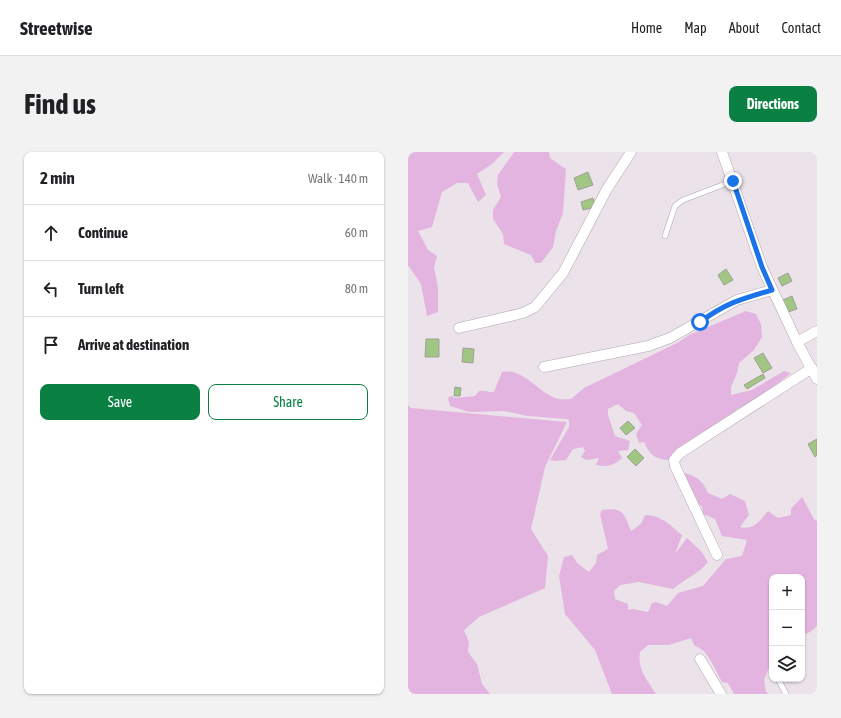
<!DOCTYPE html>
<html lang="en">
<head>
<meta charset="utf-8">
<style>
	body { margin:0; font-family:"Asap Condensed",sans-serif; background:#f2f2f2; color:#202124 }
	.controls { position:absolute; right:12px; bottom:12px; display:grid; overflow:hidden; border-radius:8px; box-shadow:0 1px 3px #0004 }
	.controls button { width:36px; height:36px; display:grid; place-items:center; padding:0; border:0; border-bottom:1px solid #e0e0e0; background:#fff; color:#202124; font:20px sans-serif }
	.stop { position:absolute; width:12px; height:12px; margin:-9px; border:3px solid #1a73e8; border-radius:50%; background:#fff }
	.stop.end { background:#1a73e8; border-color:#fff; box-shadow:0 1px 4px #0008 }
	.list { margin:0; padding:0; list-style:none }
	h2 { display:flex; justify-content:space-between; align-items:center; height:52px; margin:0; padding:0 16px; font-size:17px }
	h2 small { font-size:13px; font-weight:400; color:#757577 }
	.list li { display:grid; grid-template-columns:26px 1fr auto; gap:12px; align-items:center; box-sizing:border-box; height:56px; padding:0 16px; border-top:1px solid #e0e0e0 }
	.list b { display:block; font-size:15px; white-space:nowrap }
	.list em { font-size:13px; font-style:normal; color:#757577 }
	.actions { display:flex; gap:8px; padding:12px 16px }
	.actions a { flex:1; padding:9px 0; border:1px solid #0b8043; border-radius:8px; text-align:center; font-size:14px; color:#0b8043 }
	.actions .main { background:#0b8043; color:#fff }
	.icon { flex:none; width:22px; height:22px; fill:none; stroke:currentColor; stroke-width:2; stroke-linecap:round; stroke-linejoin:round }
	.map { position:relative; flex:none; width:409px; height:542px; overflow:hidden; border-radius:8px }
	header { display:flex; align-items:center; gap:24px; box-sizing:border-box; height:56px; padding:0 20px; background:#fff; border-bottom:1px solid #e0e0e0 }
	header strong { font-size:19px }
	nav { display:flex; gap:22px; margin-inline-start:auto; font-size:14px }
	.intro { display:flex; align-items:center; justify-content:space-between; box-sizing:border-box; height:96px; padding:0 24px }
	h1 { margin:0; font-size:28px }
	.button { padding:10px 18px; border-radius:8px; background:#0b8043; color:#fff; font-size:14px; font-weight:700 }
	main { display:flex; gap:24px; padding:0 24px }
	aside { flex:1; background:#fff; border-radius:8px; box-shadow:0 1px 3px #0004 }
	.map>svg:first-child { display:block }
	.green { fill:#e2b4df }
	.building { fill:#a1c583; stroke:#9da299 }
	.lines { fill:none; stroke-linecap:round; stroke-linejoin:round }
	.lane-casing { stroke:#afa6ae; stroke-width:6 }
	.street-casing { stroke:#afa6ae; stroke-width:11 }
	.lane { stroke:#fff; stroke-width:5 }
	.street { stroke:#fff; stroke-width:10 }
	.route { stroke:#1a73e8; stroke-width:5 }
</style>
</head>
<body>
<header>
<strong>Streetwise</strong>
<nav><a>Home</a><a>Map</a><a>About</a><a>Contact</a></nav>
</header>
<div class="intro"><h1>Find us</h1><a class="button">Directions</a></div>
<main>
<aside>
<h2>2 min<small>Walk · 140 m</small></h2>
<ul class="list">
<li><svg class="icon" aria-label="ahead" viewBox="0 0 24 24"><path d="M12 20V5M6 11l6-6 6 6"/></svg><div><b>Continue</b></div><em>60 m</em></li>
<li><svg class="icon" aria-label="left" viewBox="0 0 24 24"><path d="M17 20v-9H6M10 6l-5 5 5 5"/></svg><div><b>Turn left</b></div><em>80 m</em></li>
<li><svg class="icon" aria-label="arrive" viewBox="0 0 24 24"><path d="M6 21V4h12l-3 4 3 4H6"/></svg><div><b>Arrive at destination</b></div></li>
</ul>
<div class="actions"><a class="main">Save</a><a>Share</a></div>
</aside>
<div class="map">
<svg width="409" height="542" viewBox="0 0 409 542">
	<rect width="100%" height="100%" fill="#ebe2ea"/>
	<path class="green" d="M0,0H96L84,12L69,22L78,43L70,50L60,31H49L34,40L24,75L10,79L20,98L29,104L26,115L30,136V160L19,164L13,132L0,113Z
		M106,0H141L142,6L158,17L155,61L148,79L145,95L133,111H127L123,103L96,92L95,82L85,67V58L93,45L89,32L90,23Z
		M338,159L348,162L353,172L354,185L346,198L331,211L329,221L323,235V243L344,238L376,219L383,221L346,250L329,257L308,276L277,294L261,308C247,307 242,303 236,290L231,291L228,282L234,273L226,261L218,259L210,252L200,257V263L207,284L222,289L220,298L210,299L214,306C205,314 199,315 188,313L191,306L178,308L173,305L177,299L175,295L165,297L158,308L148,309L142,308L161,275V268L159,267L120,264L96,259L61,260L42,254L40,246L43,244L47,246L67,244L71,239C77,238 81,241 86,240L94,220C115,216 129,239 147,246C152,248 158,247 163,247L176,236L271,190L281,183Z
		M0,253L3,256L159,270L137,315L123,377L140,404L137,436L71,465L56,478L61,490L60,500L69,512L74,532L82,542H0Z
		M275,321C288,323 295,329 300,341L314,347L322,342L337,349L341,363L332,375C346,379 352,368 360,359L370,366L383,363V357L394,345L406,367L409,369V474L402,480L394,483V425H364V515L360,518L356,528L358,540L361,542H326L320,531L314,530L303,509L296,499L286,493L283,486L261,493H240L232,500C229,517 239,528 248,542H204L187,498L157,462L151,424L156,405L164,403L169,411L181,420L188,411L189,403L200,397L192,362L194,358C215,355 216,361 223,379L233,372L237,363C253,363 262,373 274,383L267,402L279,386L293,399L300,410C289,423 278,426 265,437L231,430L212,433L206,439L207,447L220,452V458L225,457L240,460L244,451L248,450L259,454L270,441L295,434L318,407L334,404L339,388L314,384L307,367L295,362L294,354L278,347L266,326Z"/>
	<path class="building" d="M180,20L185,33L170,38L166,26Z
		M185,46L188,55L175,58L173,50Z
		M318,117L325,128L316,133L310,123Z
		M380,121L384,129L374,134L370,126Z
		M384,144L389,157L380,160L375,148Z
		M18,187H31V205H17Z
		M55,196L66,197L65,211L54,210Z
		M355,201L364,216L355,221L346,206Z
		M355,222L357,226L339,237L336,233Z
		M47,235L53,236L52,244H46Z
		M220,269L227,276L218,283L212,276Z
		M409,287V303L407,305L400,292Z
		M227,297L236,306L228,314L219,305Z"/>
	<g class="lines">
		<g class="lane-casing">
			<path id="lane" d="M257,84L267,54L275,48L325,29
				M370,527L378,542"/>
		</g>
		<g class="street-casing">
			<path id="street" d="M314,0L354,115L389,190L409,227
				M51,176L115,161L127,155L155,121L199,37L223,0
				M389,190L409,179
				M136,215L240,194L262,186L329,148L364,138
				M309,403L267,314L266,308L272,301L404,216
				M292,507L313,542"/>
		</g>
		<use href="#lane" class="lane"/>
		<use href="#street" class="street"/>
	</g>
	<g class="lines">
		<path class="route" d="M292,170C318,151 333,147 364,138L354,115L325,29"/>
	</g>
</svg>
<div class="controls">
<button>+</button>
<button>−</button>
<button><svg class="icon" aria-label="layers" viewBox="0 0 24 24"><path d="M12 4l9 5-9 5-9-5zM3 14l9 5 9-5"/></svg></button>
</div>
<div class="stop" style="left:292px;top:170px"></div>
<div class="stop end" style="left:325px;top:29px"></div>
</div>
</main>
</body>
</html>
